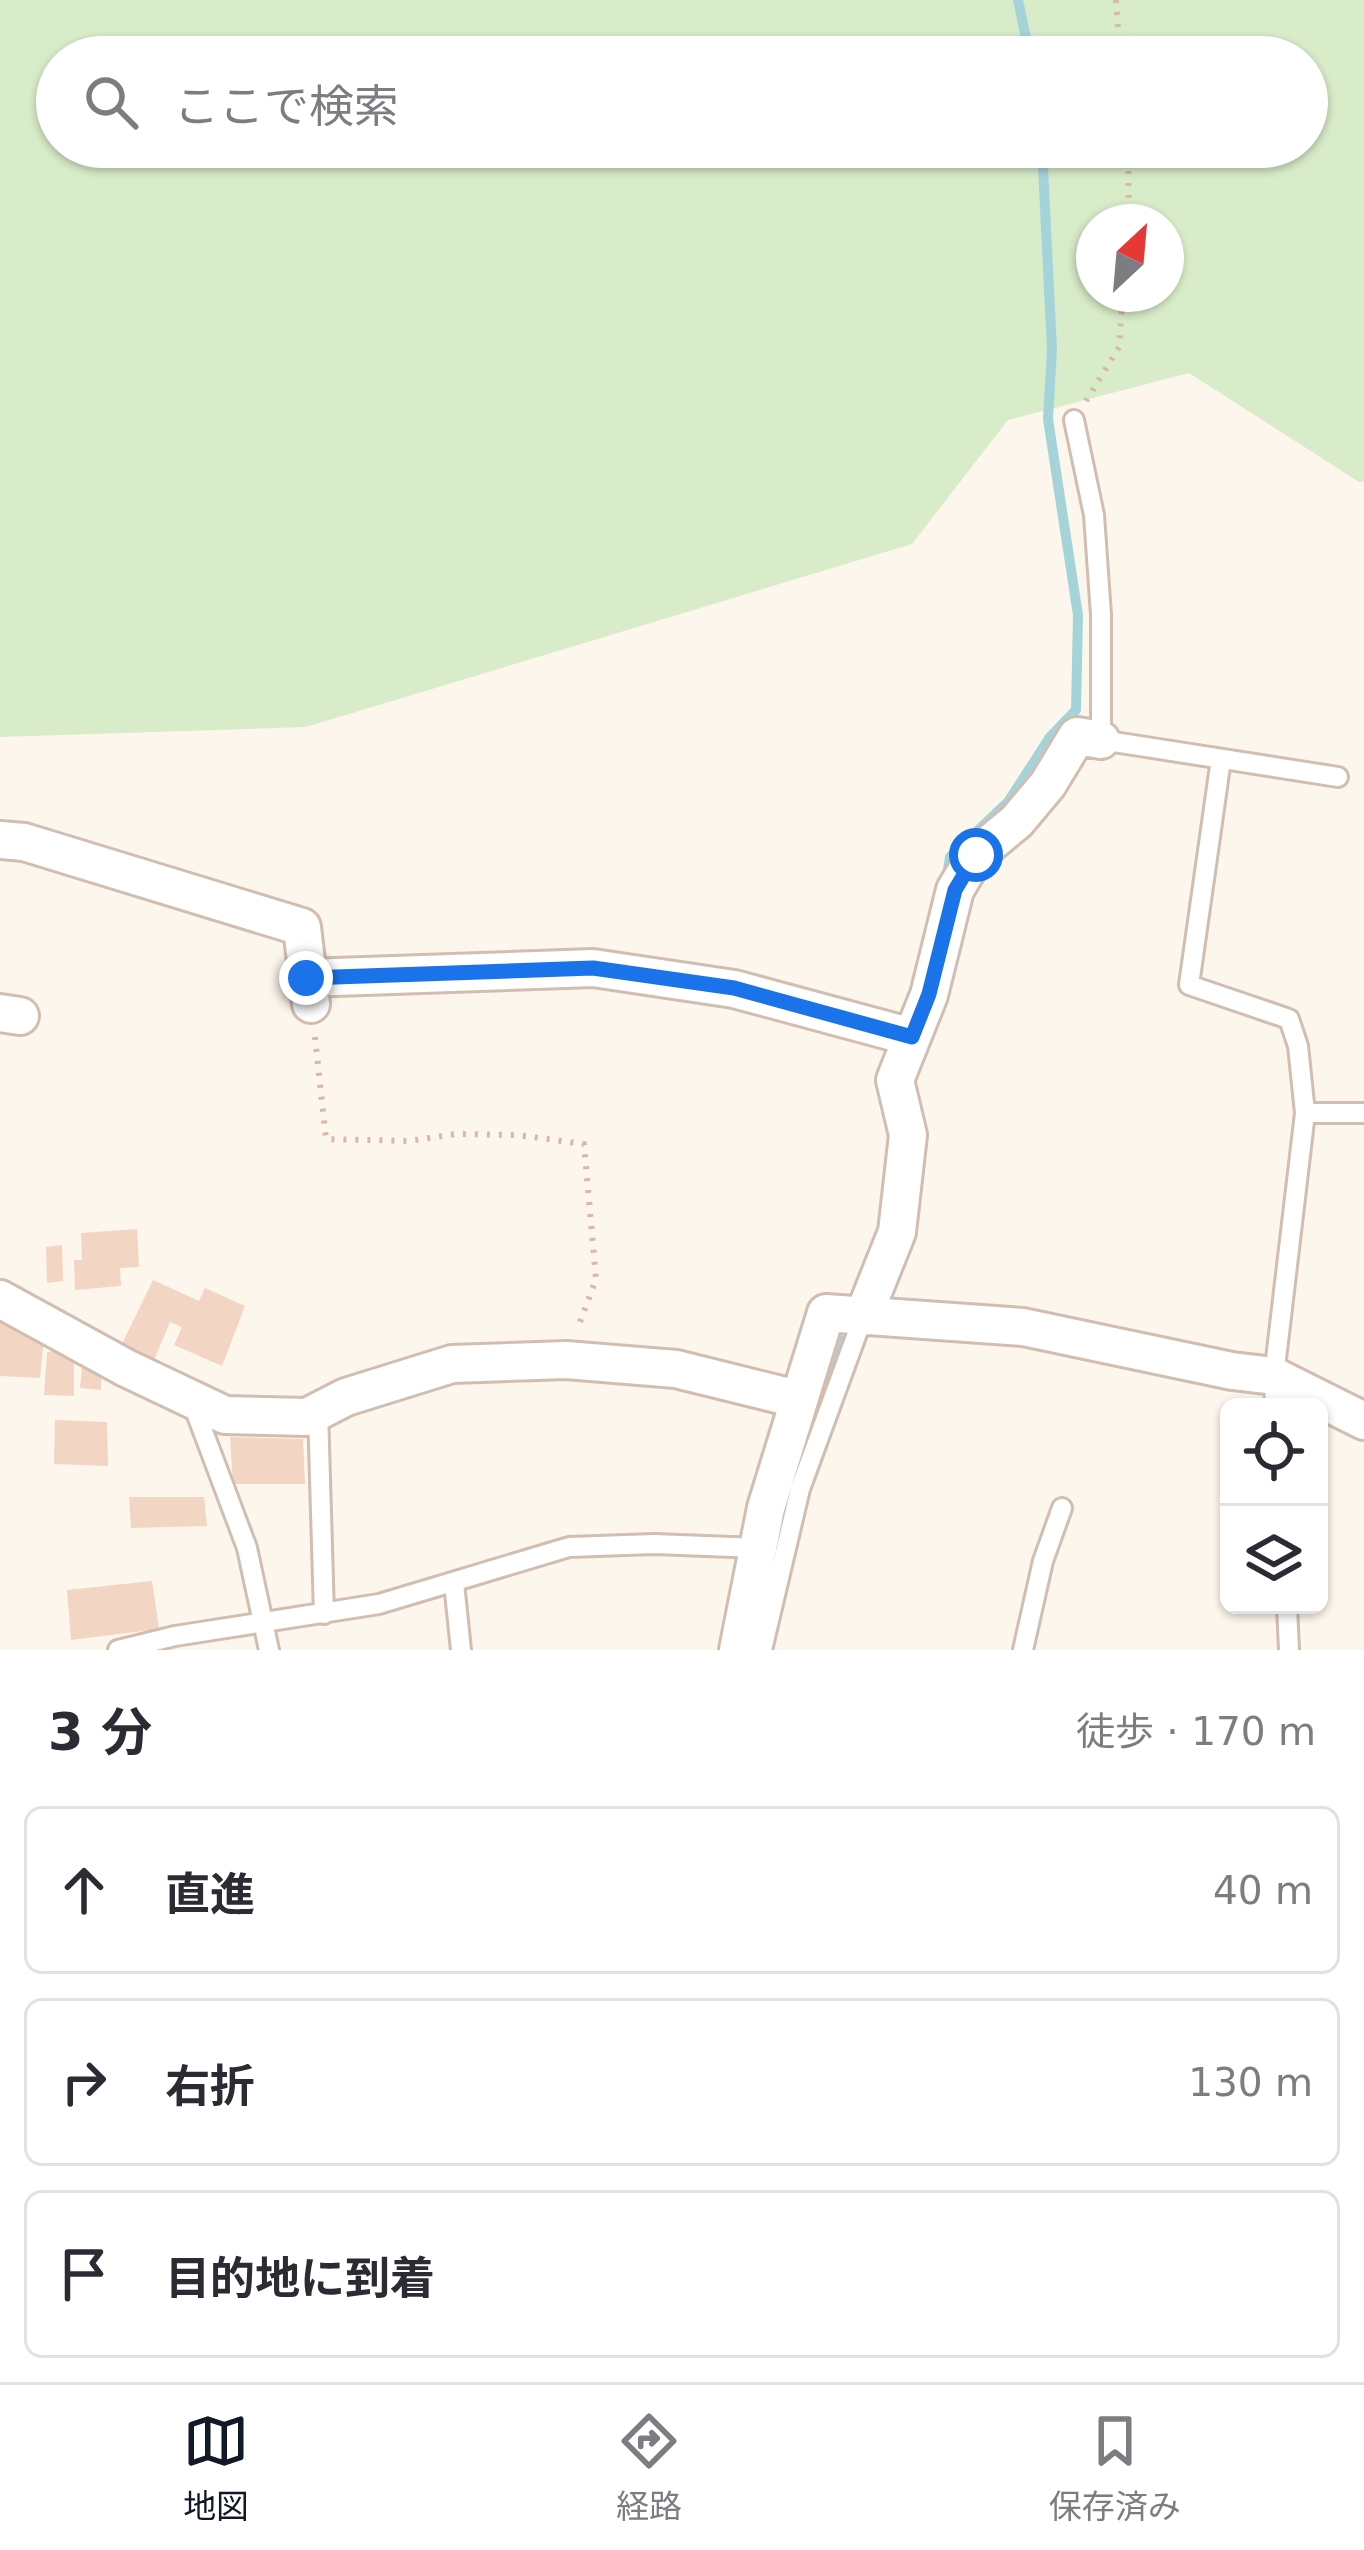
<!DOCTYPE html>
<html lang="ja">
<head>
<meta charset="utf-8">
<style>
	body { margin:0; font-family:"DejaVu Sans","Noto Sans JP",sans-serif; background:#f2f2f3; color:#2b2b33 }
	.controls { position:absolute; right:36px; bottom:36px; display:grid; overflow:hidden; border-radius:18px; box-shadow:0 3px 9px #0004 }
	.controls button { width:108px; height:108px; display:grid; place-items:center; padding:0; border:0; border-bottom:3px solid #e1e1e2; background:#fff; color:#2b2b33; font:60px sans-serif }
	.compass { position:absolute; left:1076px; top:204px; width:108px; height:108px; border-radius:50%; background:#fff; box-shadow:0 3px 9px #0004; rotate:26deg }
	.stop { position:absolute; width:36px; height:36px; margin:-27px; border:9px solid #1a73e8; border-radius:50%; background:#fff }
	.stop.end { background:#1a73e8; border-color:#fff; box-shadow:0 3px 12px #0008 }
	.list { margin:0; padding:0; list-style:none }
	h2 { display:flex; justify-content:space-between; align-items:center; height:156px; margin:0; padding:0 48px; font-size:51px }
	h2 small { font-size:39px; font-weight:400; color:#7c7c81 }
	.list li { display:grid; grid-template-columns:78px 1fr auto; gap:36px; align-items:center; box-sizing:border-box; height:168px; margin:0 24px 24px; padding:0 24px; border:3px solid #e1e1e2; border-radius:18px }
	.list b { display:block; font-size:45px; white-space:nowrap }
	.list em { font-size:39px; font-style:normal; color:#7c7c81 }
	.icon { flex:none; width:66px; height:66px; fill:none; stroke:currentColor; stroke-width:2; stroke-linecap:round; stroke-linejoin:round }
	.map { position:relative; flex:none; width:1364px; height:1650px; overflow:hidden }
	.search { position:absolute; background:#fff; box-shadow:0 3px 9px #0004; left:36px; right:36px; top:36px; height:132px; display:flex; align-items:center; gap:30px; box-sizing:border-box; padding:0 42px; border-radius:66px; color:#7c7c81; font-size:45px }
	.sheet { height:732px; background:#fff }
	nav { display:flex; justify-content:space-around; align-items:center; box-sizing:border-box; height:168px; border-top:3px solid #e1e1e2; background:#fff; font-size:33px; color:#7c7c81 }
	nav a { display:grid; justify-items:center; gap:6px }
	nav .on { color:#111827 }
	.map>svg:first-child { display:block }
	.green { fill:#d8ecc9; fill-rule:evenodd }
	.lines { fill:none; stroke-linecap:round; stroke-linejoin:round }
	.stream { stroke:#a5d3da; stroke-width:10 }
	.building { fill:#f3d5c3 }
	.service-casing { stroke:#d1beb0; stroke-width:24 }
	.minor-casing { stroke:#d1beb0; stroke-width:42 }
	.path { stroke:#d9b8a5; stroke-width:6; stroke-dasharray:3 9; stroke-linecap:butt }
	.service { stroke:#fff; stroke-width:18 }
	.minor { stroke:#fff; stroke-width:36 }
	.route { stroke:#1a73e8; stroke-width:15 }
</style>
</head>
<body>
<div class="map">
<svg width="1364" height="1650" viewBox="0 0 1364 1650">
	<rect width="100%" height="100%" fill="#fdf6ec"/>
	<path class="green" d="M0,0H1364V482H1359L1189,373L1008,420L912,544L306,727L0,737ZM57,57H1307V147H57ZM1094,222H1166V294H1094Z"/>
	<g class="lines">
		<path class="stream" d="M1018,0L1030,57
			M947,876L950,857L1008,802L1050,737L1076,710L1078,615L1048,419L1052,350L1042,147
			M818,1399L840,1340"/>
	</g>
	<path class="building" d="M137,1229L139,1267L120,1268L121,1286L75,1290L74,1260H82L81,1233Z
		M62,1245L63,1281L47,1283L46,1247Z
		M153,1280L199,1301L205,1288L245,1306L222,1366L174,1345L182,1327L170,1322L152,1365L120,1348Z
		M0,1322L45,1328L40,1378L0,1376Z
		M74,1350V1396L44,1395L47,1352Z
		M82,1366L102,1368L101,1390L80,1388Z
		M55,1420L107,1422L108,1466L54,1464Z
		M230,1437L303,1439L305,1484H233Z
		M129,1497H204L207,1526L131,1528Z
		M152,1581L159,1629L71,1640L67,1590Z"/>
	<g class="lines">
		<g class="service-casing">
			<path id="service" d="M1074,420L1094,515L1101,615V740L1338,777
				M1221,759L1189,985L1289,1019L1298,1046L1305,1113
				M192,1402L247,1548L269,1650
				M1275,1407L1274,1376L1305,1113H1364
				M318,1411L324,1614
				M454,1583L461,1650
				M1287,1605L1289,1650
				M118,1650L175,1636L379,1604L569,1547L654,1544L758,1548
				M762,1650L800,1489L863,1317
				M1023,1650L1043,1561L1062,1508"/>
		</g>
		<g class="minor-casing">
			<path id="minor" d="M0,840L24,842L302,927L311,1004
				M306,978L593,968L734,989L912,1037
				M0,1013L20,1016
				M0,1299L126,1368L225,1415L307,1417L346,1397L452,1364L566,1360L676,1369L797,1399
				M863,1317L897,1232L908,1135L895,1080L929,995L955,890L976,855L1017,821L1048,784L1077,736L1101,740
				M738,1650L766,1508L826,1313L1023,1327L1232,1371L1274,1376L1364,1421"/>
		</g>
		<path class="path" d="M1116,0L1120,57
			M1128,147L1129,222
			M1086,401L1119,347L1123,294
			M315,1037L326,1139L409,1141L456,1134L517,1135L584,1144L596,1279L577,1330"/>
		<use href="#service" class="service"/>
		<use href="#minor" class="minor"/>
	</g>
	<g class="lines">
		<path class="route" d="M306,978L593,968L734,988L912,1037L929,994L955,890L976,855"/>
	</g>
</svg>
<div class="controls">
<button><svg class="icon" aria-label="locate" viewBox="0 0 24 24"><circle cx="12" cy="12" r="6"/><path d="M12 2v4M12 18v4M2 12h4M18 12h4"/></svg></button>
<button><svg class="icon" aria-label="layers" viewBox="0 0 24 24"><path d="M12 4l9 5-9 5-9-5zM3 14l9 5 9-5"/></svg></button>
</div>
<svg class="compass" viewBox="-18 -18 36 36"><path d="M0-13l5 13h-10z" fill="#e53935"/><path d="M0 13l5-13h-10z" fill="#7c7c81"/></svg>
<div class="stop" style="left:976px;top:855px"></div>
<div class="stop end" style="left:306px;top:978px"></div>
<div class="search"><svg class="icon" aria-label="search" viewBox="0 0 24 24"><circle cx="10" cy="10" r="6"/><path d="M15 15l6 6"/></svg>ここで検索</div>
</div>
<section class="sheet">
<h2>3 分<small>徒歩 · 170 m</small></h2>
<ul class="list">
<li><svg class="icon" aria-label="ahead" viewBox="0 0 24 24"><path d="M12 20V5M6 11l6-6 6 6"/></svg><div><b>直進</b></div><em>40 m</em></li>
<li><svg class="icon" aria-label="right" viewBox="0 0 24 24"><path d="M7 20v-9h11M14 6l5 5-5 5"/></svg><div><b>右折</b></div><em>130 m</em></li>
<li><svg class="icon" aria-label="arrive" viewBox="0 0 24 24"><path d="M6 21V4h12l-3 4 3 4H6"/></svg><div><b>目的地に到着</b></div></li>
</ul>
</section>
<nav>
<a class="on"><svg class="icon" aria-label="map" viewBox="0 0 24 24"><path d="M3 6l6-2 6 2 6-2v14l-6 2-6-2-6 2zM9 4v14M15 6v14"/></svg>地図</a>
<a><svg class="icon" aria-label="directions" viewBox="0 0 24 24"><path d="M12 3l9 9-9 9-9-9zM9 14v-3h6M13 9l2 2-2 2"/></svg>経路</a>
<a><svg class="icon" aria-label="saved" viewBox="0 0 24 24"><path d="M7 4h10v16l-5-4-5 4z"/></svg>保存済み</a>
</nav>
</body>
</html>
